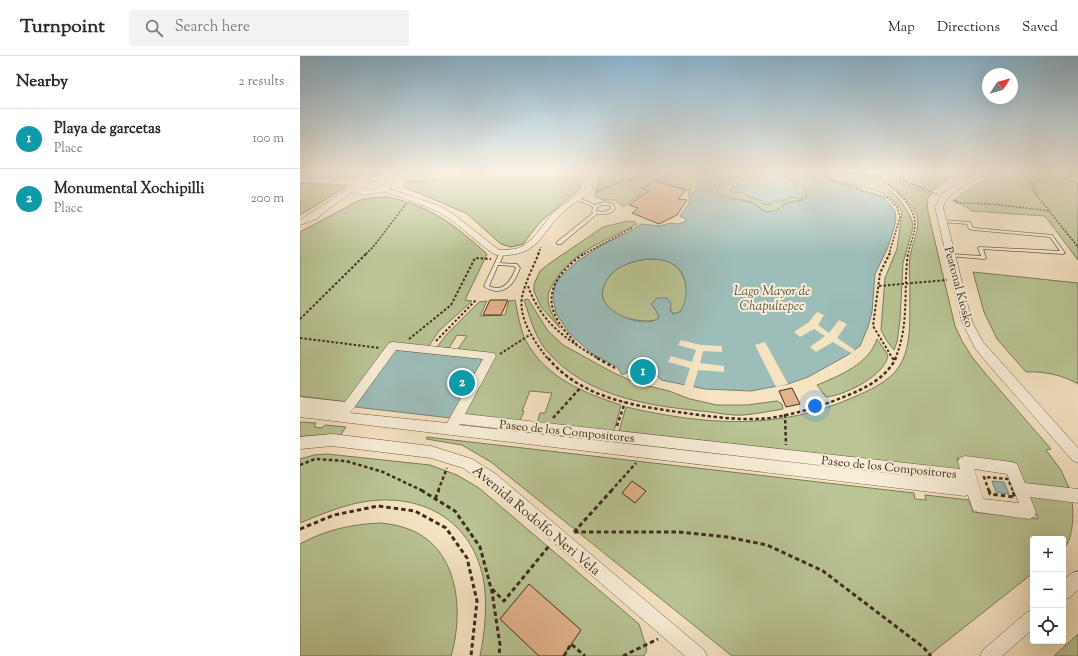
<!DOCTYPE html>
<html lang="en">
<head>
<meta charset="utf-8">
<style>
	body { margin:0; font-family:"Sorts Mill Goudy",serif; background:#f2f2f3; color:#2b2b33 }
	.controls { position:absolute; right:12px; bottom:12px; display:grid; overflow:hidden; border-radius:4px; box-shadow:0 4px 16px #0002 }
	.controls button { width:36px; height:36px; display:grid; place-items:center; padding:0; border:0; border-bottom:1px solid #e1e1e2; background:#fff; color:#2b2b33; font:20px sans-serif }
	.compass { position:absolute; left:682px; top:12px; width:36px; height:36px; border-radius:50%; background:#fff; box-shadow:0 4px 16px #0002; rotate:54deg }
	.you { position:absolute; left:515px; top:350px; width:14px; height:14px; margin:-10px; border:3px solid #fff; border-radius:50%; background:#1a73e8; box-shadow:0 0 0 6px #1a73e833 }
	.badge { display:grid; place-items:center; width:26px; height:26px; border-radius:50%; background:#8f2418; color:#fff; font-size:13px; font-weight:700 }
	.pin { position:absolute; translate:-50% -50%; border:2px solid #fff; box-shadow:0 1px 4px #0006 }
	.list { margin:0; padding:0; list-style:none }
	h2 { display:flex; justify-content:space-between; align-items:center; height:52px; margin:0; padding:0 16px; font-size:17px }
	h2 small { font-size:13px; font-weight:400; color:#7c7c81 }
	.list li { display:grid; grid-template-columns:26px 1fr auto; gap:12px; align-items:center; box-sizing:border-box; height:60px; padding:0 16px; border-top:1px solid #e1e1e2 }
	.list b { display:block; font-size:15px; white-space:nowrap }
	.list p { margin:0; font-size:13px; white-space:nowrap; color:#7c7c81 }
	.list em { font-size:13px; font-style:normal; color:#7c7c81 }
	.icon { flex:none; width:22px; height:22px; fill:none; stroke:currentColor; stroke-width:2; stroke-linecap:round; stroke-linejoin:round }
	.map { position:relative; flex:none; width:778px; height:600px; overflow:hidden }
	header { display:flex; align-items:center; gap:24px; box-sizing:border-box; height:56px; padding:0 20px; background:#fff; border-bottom:1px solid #e1e1e2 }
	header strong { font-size:19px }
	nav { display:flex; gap:22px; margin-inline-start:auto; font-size:14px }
	.search { width:280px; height:36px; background:#f2f2f3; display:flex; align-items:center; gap:10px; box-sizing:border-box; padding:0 14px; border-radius:4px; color:#7c7c81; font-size:15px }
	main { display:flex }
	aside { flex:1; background:#fff }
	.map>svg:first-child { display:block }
	.green { fill:#bac494; stroke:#7c795a }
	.water { fill:#9dbdb9; stroke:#77847b; fill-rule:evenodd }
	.pier { fill:#f5e3c2 }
	.building { fill:#e3b48c; stroke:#3f2e1f }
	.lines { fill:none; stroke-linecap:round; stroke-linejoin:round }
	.lane-casing { stroke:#6c5b48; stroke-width:1.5 }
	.street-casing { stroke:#6c5b48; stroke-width:1 }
	.secondary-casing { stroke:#3f2e1f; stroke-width:2 }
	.path-far3 { stroke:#3f2e1f; stroke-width:1.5; stroke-dasharray:2 1.5; stroke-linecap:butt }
	.path-far2 { stroke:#3f2e1f; stroke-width:2; stroke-dasharray:2.5 2; stroke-linecap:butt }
	.path-far1 { stroke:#3f2e1f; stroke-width:2.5; stroke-dasharray:3.5 2.5; stroke-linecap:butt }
	.path { stroke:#3f2e1f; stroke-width:3; stroke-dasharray:4.5 3; stroke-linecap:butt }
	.lane { fill:#f8edd7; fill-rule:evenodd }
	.street { fill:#f8edd7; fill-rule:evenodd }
	.secondary { fill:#f8edd7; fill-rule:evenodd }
	.labels { text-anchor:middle; stroke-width:4; stroke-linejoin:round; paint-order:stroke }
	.street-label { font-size:12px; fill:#3f2e1f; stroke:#f8edd7 }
	.water-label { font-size:13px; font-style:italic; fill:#565246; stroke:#f8edd7 }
	.near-street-label { font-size:14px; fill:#3f2e1f; stroke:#f8edd7 }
</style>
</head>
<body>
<header>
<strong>Turnpoint</strong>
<div class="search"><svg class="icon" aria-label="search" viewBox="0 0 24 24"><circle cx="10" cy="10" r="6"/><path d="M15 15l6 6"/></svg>Search here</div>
<nav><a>Map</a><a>Directions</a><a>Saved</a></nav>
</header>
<main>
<aside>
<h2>Nearby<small>2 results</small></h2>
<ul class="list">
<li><span class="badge" style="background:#0f9aa8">1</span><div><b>Playa de garcetas</b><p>Place</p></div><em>100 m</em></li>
<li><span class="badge" style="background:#0f9aa8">2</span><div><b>Monumental Xochipilli</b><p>Place</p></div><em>200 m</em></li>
</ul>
</aside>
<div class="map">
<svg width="778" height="600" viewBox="0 0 778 600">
	<rect width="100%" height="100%" fill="#f5e3c2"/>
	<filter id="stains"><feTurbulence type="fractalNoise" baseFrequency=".005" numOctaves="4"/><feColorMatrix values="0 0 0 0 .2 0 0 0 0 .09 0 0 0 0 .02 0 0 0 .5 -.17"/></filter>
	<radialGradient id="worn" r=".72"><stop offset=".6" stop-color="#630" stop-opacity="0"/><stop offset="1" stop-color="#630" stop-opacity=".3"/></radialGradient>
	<path class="green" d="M0,115H82L50,122L0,119Z
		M124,115H277L281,127L280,133L240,166L223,188L211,191L201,188L166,157L104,131L106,126L143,123L147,116L123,117Z
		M295,115H399L393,125L390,135L354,123L339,133L343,137L323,151L315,144H303L294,140L299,126Z
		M456,115H475L474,117L479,116L492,123L506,136L507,142C500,146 493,144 486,147C481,150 479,155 473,156C463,158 459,149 451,146C441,142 427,145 418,137L417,134C423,125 445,117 456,115Z
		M522,115L577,121L600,144L610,160L613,168L612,175L603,207L600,264L597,286L594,294L587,285L581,274L585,222L597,193L602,156C587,124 540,136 522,115Z
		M582,115H662L631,135L594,121Z
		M691,115H757L778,129V204L745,160L671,155L669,152L654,146C664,132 682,129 691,115Z
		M587,124H591L631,138L627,144L628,156L655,270L662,285L672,301L685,317L751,393L746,394L761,414L769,432L724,427L714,406L657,402L661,414L319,375L326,351C405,369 478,375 554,341C568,335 584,328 595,316C614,294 609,259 610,232C610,220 608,207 611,196C614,182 622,169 615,155C609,142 592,135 587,124Z
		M0,127L45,130L46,131L0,159Z
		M88,141C131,150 156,170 187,198L165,244L172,245L139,275L128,291L91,288L47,346L0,340V176L60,144L70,142Z
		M328,165L335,166L337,168C306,185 269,196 252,230C250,233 248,237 248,241C248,253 254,262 260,272L241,251L234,235V228L240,215L250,207L303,171Z
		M347,203C356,203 367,203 374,209C388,218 393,250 376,258L371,256L370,245L353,251L357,256L359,262L356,264C340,267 312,262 304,245C302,241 302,236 303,233C309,212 328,206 347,203Z
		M673,216L778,227V328C763,319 743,315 726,316L697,283L684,256Z
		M228,243L248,275L263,289L312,316L336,327L369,335L390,343L417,349H447L477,345L482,348L483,353C470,355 457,358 443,359C430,360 414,356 401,355C344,349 285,340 246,294C234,279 230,261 224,244Z
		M215,244C218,258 220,273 226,285C246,322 284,337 321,349L314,375L237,367L240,357H245L252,337L230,335L222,355H224L220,365L163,358L195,298L158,293L167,280L157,279L149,292L137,291L147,278L179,246L187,245L180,260L205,259L209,245Z
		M577,283L588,299C586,319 544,340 526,341L517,329C539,320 569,308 577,283Z
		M0,366L16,367L14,371L22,372L25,369L46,371L40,380L0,383Z
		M127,381L614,437L615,443L626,444L625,439L669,444L673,456L738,463L729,440L772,445C774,457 773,486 763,493V483H733V517L628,600H432L191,406L162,389L126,383Z
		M27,398L130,409L157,419L179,432L339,568L347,594L344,600H180C185,575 188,547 183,521C171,466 125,438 69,445C45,448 22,458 0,467V403L14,399Z
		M81,467C91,468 101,470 111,474C159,494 164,556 151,600H0V488C25,474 52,468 81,467Z
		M778,578V600H754Z"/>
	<path class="water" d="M404,115H459C447,116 423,124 417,134L421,140L453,147L462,154L468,156L478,154L486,147L498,146L507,142L506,136L492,123L479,116V118H476C485,121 498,125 496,137L502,138L503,142L498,143L493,141L483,145L472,146L471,149L462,148V145L448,141L442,136L435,137L430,135L431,132L439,130C442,115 462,117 474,118L475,115H472H515L528,124L583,142L589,147L595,155L596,163L594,172L588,191L575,218L572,256L568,271L560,290L546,300L508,321L488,328L451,335L405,333L361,324L342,302L334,303L329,309L330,315L322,319L317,311L291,297L269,277L256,257L253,242L255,228L260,221L278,205L300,190L329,176L341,168L360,170L370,167L378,168L385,166L386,163L380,160L390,146L388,137L394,136L398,123ZM347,203C355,203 363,203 371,207C388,214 390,242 380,256L373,258L370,254C372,248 371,246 367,242H357L351,248L357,256L359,262C345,273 311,259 304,245C302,241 302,236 303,233C309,212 328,206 347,203Z
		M96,294L183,303L151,362L55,351Z
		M692,425L704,426L709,438L696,436Z"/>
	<path class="pier" d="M517,256L524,259L518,269L529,277L539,264L547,268L537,282L555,294L551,297L533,286L516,296L510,291L525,280L514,273L500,281L494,276L509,266Z
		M381,284L401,289L422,290V296L403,295L400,307L424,310V316L398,314L393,332L384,330L390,312L368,306L371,300L392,306L396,294L378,289Z
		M465,286L488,328L476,331L455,289Z"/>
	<path class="building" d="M355,125L386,134L378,143L387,144L377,159L359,168L332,157L338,152L329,149L349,135L342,133Z
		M190,244H208L201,259H183Z
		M492,332L500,348L486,351L479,335Z
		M332,425L346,435L335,447L322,437Z
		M229,528L281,574L263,600H239L200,563Z"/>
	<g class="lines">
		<g class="lane-casing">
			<path id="lane" d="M277,142H279L295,149L304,146L310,147L314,149L315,153C310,158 304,159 297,158L261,188H257V186L293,157L292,156L293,151L277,144ZM302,149H307L311,150V153L304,156L296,155L297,151Z
				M641,164L669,166L671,167L672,171L674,172L752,179L765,197L763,198L683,193L686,202L684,203L648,200V198H650L681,200L678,192L680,191L760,195L750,181L673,174L669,173L667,168L642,166L640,165Z
				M200,196H202L204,197L200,207L215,208H217L220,212C216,223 210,235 196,235C191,234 187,233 184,230ZM198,209L214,210L216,212C211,224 204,237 189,230Z"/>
		</g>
		<g class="street-casing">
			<path id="street" d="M281,115H287L294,130L291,136C280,143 268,151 259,160C242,178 237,197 209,199C203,200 196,200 191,196C172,183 154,162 132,153C125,150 89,136 83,136C73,136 64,143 54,135L20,159L19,162L0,169V164L54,129L0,126V122L60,125L81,119L94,125L89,133L140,150L156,160L199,194H202L215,193L223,190L232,183L254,156L285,133L286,130ZM80,123L86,126C81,134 68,137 60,132L66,127Z
				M676,115H683C672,129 649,133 643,151L672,266L683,286L778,392V407L773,405L688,308L675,292L662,266L635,151L642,138Z
				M93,286L194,297L196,300L165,358L660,413L658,406L660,402L665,400L712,406L717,408L725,427L778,433V447L730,441L736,456L734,461L729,463L678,456L673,454L668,439L665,440L0,361V341L45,346L89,287ZM96,294L183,303L147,367L50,357ZM160,368L658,425L159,369ZM674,413L707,418L719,447L683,443Z
				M32,378L131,390L172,403L196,418L404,594L407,600H385L186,428L163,412L131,402L32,390L0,393V381Z
				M778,515V534L769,542L763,544V525L772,517Z
				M733,554V573L702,600H680L683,594L727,556Z"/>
		</g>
		<g class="secondary-casing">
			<path id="secondary" d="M755,115H767L778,121V128Z"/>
		</g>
		<path class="path-far3" d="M518,115L524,120L535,125L588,142L597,151L600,161L589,198
			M530,115L589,121L637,138
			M577,115L579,120C592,133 614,146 615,167C615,178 610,188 608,198
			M723,115L734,136L778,191
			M726,115L738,138
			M91,117L100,115
			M297,136L314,128L373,115
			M653,144L662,147L693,148L750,155
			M66,198L73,191L106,148
			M238,198L241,191
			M284,198L332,172"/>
		<path class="path-far2" d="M239,197C233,211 225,227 222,241C218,263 236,288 248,303
			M590,197L580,217L573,270L593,303
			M228,230C241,267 267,284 299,303
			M579,230L647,224
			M0,263L67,197
			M0,282L80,292
			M109,283L151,249L175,202L191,203
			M136,285L176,244
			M277,289C270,280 261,272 256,261C242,234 263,212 285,197
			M200,298L231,278
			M595,303C610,269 603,233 608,197"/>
		<path class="path-far1" d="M248,302C282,343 336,350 385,357C414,361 442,365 470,362C496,358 522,350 546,340C566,332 586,322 596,302
			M297,302L315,312
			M593,302L594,304
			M485,358L486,389
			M253,362L282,330
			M317,370L325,346
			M0,409L15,403L46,405L83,416L123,435
			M138,435L147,412
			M311,435L336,407
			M689,435L684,421L708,423L713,435"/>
		<path class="path" d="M121,434L155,455L180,491L192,536L200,589L199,600
			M689,434L690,438L715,441L712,434
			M135,443L139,434
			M0,473L34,459L78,450L115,455L146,472L167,502L177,545L171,600
			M274,476H379L427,481L467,489L523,515L623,591L631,600
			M274,476L312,434
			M192,533L204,545L249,490
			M264,600L271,588L285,600
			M323,600L358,583"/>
		<use href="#lane" class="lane"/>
		<use href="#street" class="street"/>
		<use href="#secondary" class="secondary"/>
	</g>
	<linearGradient id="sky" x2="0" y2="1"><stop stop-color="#8ab8d5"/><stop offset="0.58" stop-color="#faf2e4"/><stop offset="1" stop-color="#faf2e4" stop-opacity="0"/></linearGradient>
	<rect width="778" height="199" fill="url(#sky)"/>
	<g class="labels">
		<g class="street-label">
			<text transform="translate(659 231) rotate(75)" y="4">Peatonal Kiosko</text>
			<text transform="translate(267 375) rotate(6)" y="4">Paseo de los Compositores</text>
			<text transform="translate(589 411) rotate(6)" y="4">Paseo de los Compositores</text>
		</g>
		<g class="water-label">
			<text x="472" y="239">Lago Mayor de<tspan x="472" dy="15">Chapultepec</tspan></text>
		</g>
		<g class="near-street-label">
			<text transform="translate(237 464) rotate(40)" y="5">Avenida Rodolfo Neri Vela</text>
		</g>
	</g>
	<rect width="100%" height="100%" filter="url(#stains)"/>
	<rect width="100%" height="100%" fill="url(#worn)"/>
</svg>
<div class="controls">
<button>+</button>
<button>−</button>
<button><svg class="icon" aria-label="locate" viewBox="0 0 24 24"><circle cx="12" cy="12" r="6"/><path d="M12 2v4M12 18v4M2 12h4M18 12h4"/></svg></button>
</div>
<svg class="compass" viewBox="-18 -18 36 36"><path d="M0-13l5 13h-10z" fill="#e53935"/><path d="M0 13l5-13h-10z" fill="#7c7c81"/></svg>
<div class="you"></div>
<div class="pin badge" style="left:343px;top:316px;background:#0f9aa8">1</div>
<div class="pin badge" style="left:162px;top:327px;background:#0f9aa8">2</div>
</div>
</main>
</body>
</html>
